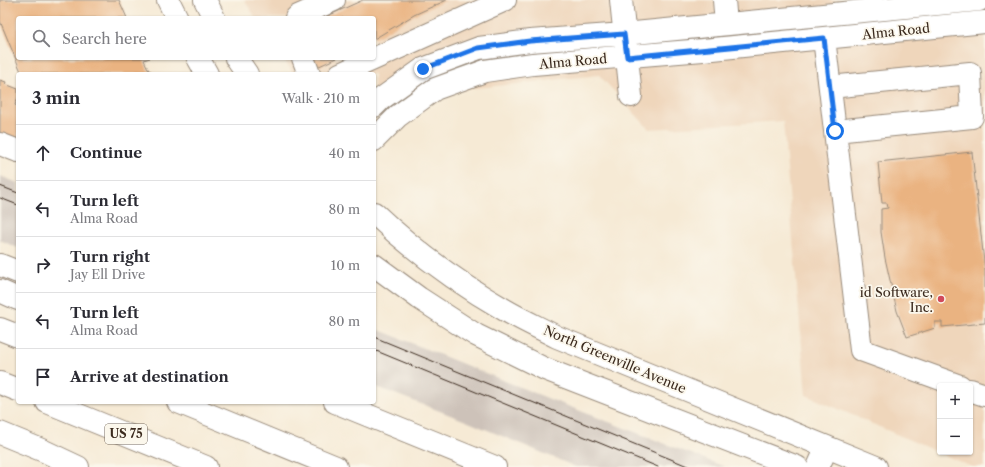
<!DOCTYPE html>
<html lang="en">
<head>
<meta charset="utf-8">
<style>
	body { margin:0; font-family:"Libre Caslon Text",serif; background:#f2f2f3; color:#2b2b33 }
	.controls { position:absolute; right:12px; bottom:12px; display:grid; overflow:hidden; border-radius:4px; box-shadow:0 1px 3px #0004 }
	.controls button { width:36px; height:36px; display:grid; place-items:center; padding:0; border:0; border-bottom:1px solid #e1e1e2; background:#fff; color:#2b2b33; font:20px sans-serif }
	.stop { position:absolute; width:12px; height:12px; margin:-9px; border:3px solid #1a73e8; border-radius:50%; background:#fff }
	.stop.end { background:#1a73e8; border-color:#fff; box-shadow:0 1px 4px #0008 }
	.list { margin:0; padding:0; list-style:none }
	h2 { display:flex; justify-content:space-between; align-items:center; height:52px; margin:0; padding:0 16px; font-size:17px }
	h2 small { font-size:13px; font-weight:400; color:#7c7c81 }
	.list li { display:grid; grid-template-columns:26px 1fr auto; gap:12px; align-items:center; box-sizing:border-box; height:56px; padding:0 16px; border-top:1px solid #e1e1e2 }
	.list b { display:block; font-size:15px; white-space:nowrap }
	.list p { margin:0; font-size:13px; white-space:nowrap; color:#7c7c81 }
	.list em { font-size:13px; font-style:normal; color:#7c7c81 }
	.icon { flex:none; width:22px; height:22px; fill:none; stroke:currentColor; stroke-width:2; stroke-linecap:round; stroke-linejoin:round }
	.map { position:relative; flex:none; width:985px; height:467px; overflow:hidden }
	.search { position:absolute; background:#fff; box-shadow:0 1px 3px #0004; left:16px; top:16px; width:360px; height:44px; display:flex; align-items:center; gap:10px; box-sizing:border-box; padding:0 14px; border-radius:4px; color:#7c7c81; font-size:15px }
	.panel { position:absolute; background:#fff; box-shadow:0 1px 3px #0004; left:16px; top:72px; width:360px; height:332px; border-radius:4px }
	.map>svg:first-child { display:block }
	.built { fill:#efd6bb; fill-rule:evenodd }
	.industrial { fill:#cdc2b9 }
	.building { fill:#eab381 }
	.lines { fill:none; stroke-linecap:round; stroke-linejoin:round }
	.minor-casing { stroke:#988a7a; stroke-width:24 }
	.major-casing { stroke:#988a7a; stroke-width:24 }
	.highway-casing { stroke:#988a7a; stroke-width:24 }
	.minor { stroke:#fff; stroke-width:22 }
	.major { stroke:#fff; stroke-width:22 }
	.highway { stroke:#fff; stroke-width:22 }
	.tram { stroke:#3b2a1e; stroke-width:1 }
	.route { stroke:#1a73e8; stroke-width:5 }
	.poi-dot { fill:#d1495b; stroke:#fbf7ec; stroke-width:1.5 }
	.labels { text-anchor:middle; stroke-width:3.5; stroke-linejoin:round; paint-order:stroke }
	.shield { fill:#fbf7ec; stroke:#75685c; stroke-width:1 }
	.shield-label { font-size:12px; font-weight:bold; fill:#3b2a1e }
	.street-label { font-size:13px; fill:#3b2a1e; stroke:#fbf7ec }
	.poi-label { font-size:13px; fill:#3b2a1e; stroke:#fbf7ec; text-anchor:end }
</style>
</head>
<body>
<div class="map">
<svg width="985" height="467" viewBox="0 0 985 467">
	<rect width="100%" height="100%" fill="#fbf7ec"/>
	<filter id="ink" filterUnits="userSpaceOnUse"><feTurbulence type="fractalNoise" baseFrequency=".025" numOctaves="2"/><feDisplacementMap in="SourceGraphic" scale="8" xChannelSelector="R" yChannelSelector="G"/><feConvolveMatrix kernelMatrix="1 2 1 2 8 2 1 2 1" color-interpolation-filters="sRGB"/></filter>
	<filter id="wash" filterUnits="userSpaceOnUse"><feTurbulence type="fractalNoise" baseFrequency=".012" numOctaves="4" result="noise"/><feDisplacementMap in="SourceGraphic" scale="16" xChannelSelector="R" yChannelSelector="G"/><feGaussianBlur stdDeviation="0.9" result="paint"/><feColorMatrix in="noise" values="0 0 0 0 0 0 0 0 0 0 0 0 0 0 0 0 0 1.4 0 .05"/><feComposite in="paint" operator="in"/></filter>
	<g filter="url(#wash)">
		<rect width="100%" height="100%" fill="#f6ead5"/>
		<path class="built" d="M244,0H985V467H972L806,395L783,121L649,129L599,75L374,99V74H294L283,58H374V18H256ZM940,386H970V452H940Z"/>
		<path class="industrial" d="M0,176L18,183V248L0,240Z
			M374,328L547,398L725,467H576L466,421L374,386Z"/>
		<g id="blocks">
			<path class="building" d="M0,0H119L127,18H18V58H150L144,60L149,71L150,70L153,74H22L0,21Z
				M363,0H447L414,15L374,39V18H323Z
				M313,58H337L317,67Z
				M0,80L6,82L5,84L18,89V97L15,105L18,107V140L0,133Z
				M972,152L985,271V323L942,327V322H935V328L907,337L897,311L885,258L881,232V209L888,208L887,203H882L878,162Z"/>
		</g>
	</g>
	<g filter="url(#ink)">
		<use href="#blocks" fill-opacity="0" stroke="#988a7a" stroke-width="1"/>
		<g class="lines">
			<g class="minor-casing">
				<path id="minor" d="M621,0L631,96
					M724,0L726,24
					M296,18L298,16L334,0
					M824,38L861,350L960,386
					M303,58L309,74
					M340,74L505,0
					M830,87L970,73L972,117L835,131
					M374,106L381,99L423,69L479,48L530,41L624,34L979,0
					M374,140L398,116L435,89L485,71L533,64L703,50L985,22
					M0,144L18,151
					M970,390L985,395"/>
			</g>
			<g class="major-casing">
				<path id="major" d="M168,0L177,18
					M205,0L214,18
					M198,58L207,74
					M236,58L247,74
					M374,213C414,251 458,283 505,310C522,320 540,328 557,337L876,467
					M0,265L18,272
					M374,265L419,298L476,335L545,369L797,467
					M335,402L495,467
					M818,467L827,447"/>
			</g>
			<g class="highway-casing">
				<path id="highway" d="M0,291L18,299
					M0,329L18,336
					M0,383L18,390
					M47,402L206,467
					M178,402L336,467
					M0,433L44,451L78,467"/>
			</g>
			<use href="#minor" class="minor"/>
			<use href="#major" class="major"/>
			<use href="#highway" class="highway"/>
			<path class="tram" d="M0,186L18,193
				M0,198L18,205
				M374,337L690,467
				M374,350L658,467"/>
		</g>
	</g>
	<g class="lines" filter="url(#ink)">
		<path class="route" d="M423,69L478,48L530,41L624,34L627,57L824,38L835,131"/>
	</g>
	<circle class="poi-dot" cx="941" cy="299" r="4"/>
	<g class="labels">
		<rect class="shield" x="105" y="424" width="42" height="20" rx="3"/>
		<g class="shield-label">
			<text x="126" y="438">US 75</text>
		</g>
		<g class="street-label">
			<text transform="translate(896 31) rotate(-6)" y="5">Alma Road</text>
			<text transform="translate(573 61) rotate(-5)" y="5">Alma Road</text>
			<text transform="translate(615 359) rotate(23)" y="5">North Greenville Avenue</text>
		</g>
		<g class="poi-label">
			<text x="933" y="297">id Software,<tspan x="933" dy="15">Inc.</tspan></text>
		</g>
	</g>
</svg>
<div class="controls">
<button>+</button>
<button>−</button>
</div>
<div class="stop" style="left:835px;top:131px"></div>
<div class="stop end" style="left:423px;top:69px"></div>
<div class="search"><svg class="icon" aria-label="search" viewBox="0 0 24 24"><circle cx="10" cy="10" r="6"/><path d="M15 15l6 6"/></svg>Search here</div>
<section class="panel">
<h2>3 min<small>Walk · 210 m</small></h2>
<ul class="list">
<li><svg class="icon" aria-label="ahead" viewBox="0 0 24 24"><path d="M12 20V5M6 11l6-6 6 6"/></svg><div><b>Continue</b></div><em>40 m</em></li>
<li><svg class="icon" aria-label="left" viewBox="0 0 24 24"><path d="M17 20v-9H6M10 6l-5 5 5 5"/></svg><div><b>Turn left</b><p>Alma Road</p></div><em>80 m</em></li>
<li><svg class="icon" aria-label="right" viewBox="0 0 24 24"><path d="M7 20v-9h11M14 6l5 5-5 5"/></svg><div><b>Turn right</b><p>Jay Ell Drive</p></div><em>10 m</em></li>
<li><svg class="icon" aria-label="left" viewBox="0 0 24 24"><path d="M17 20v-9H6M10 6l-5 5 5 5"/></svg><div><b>Turn left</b><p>Alma Road</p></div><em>80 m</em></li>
<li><svg class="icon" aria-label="arrive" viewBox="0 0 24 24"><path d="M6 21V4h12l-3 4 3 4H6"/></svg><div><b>Arrive at destination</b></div></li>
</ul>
</section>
</div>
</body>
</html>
